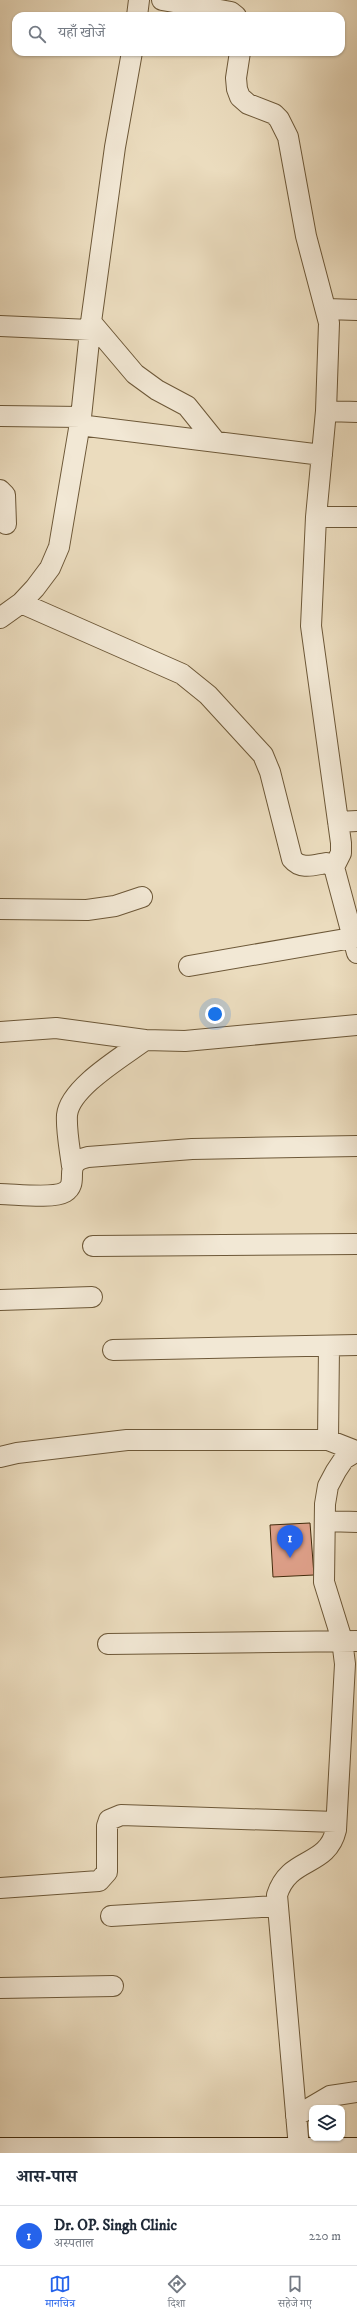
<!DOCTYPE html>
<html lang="hi">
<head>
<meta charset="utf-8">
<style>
	body { margin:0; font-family:"IM FELL DW Pica","Noto Serif Devanagari",serif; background:#f2f2f3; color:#1f2937 }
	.controls { position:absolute; right:12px; bottom:12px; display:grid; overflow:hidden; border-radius:8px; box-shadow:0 1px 3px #0004 }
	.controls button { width:36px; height:36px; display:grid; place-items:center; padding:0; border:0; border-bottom:1px solid #e0e1e3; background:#fff; color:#1f2937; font:20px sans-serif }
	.you { position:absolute; left:215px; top:1014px; width:14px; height:14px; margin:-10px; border:3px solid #fff; border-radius:50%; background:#1a73e8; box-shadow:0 0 0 6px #1a73e833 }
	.badge { display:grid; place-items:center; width:26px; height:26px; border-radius:50%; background:#2563eb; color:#fff; font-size:13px; font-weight:700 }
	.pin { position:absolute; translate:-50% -33px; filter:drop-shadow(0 1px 2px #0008) }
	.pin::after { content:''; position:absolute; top:21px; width:14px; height:12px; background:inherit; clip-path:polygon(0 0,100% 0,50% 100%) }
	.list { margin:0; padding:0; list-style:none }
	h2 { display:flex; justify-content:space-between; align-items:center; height:52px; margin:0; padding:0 16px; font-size:17px }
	h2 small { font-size:13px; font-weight:400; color:#747a83 }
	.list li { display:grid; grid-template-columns:26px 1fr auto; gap:12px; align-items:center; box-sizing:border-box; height:60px; padding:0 16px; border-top:1px solid #e0e1e3 }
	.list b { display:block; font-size:15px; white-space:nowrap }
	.list p { margin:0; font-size:13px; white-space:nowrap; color:#747a83 }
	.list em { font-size:13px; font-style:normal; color:#747a83 }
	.icon { flex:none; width:22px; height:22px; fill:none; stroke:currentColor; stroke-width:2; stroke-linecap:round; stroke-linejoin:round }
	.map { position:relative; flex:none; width:357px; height:2153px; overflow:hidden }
	.search { position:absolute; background:#fff; box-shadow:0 1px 3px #0004; left:12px; right:12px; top:12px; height:44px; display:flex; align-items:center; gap:10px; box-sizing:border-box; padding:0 14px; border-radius:12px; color:#747a83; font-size:15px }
	.sheet { height:112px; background:#fff }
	nav { display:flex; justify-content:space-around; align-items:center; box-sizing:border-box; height:56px; border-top:1px solid #e0e1e3; background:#fff; font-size:11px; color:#747a83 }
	nav a { display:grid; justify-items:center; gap:2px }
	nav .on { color:#2563eb }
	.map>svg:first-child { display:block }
	.building { fill:#dc9e87; stroke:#432c0c }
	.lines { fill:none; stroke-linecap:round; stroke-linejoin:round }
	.street-casing { stroke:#6d5838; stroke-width:22 }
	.secondary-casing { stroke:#432c0c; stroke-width:24 }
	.street { stroke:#f2e8d5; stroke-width:20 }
	.secondary { stroke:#f2e8d5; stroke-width:22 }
</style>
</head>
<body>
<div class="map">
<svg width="357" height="2153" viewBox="0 0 357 2153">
	<rect width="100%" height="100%" fill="#ebdcbe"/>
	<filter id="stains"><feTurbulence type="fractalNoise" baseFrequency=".005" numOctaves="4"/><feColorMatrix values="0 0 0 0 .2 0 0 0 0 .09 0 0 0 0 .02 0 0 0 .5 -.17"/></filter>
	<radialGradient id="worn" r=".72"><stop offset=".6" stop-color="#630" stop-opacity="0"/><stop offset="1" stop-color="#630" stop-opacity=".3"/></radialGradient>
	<path class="building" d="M310,1523L314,1575L273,1577L270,1525Z"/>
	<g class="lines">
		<g class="street-casing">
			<path id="street" d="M162,0L231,12L236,16
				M137,16L139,0
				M240,52L236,78L237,89L240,97L248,104L274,114L279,119L288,137L306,236L329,323L326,411L316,517L311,626L341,843V853L334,867
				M327,309L357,310
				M91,322L135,374L157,390L187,406L216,442
				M0,326L90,330
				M326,411L357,412
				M0,416L81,417
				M79,425L322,455
				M0,490L5,495L6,524
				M316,517H357
				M21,603L182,674L208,695L263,755L270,772L292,859C301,870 314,865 326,863L334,867L357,953
				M0,618L21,603L35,588L50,568L59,547L81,417L91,322L115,147L132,52
				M338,822L357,821
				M0,909L87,910L115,906L142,897
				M189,966L357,937
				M0,1032L56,1028L145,1040L185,1041L357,1025
				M72,1166C70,1150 66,1131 67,1115C70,1087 124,1056 145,1040
				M0,1194C15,1194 53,1199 65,1192C81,1182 60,1163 88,1157L192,1149L357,1146
				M93,1246L357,1244
				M0,1300L92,1297
				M113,1350L357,1345
				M328,1440L329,1346
				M0,1457L17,1453L127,1440H328L356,1451
				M325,1521L357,1522
				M108,1644L357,1641
				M0,1888L99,1881L107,1872V1826L109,1820L121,1815L336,1822
				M111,1916L277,1906
				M0,1988L113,1986
				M296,2116L330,2096L357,2092
				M299,2148L277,1895C289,1856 327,1868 336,1830L345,1664L342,1640L324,1582L325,1504L328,1486L336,1471L344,1459L357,1451"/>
		</g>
		<g class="secondary-casing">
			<path id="secondary" d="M0,2149H357"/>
		</g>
		<use href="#street" class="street"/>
		<use href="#secondary" class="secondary"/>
	</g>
	<rect width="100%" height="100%" filter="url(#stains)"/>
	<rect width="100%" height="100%" fill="url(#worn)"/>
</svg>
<div class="controls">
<button><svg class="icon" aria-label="layers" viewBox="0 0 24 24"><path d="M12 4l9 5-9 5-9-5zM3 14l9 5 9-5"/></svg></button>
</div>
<div class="you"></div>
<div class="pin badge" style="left:290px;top:1558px">1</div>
<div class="search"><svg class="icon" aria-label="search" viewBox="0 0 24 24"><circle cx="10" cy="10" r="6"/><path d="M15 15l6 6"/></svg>यहाँ खोजें</div>
</div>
<section class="sheet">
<h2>आस-पास<small></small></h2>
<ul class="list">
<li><span class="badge">1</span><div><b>Dr. OP. Singh Clinic</b><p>अस्पताल</p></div><em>220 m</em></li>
</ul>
</section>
<nav>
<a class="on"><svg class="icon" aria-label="map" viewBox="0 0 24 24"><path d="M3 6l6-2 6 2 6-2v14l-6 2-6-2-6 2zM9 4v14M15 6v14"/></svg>मानचित्र</a>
<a><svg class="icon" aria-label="directions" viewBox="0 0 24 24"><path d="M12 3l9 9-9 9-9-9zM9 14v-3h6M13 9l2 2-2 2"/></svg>दिशा</a>
<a><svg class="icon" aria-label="saved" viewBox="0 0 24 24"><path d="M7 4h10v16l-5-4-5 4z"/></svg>सहेजे गए</a>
</nav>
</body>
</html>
